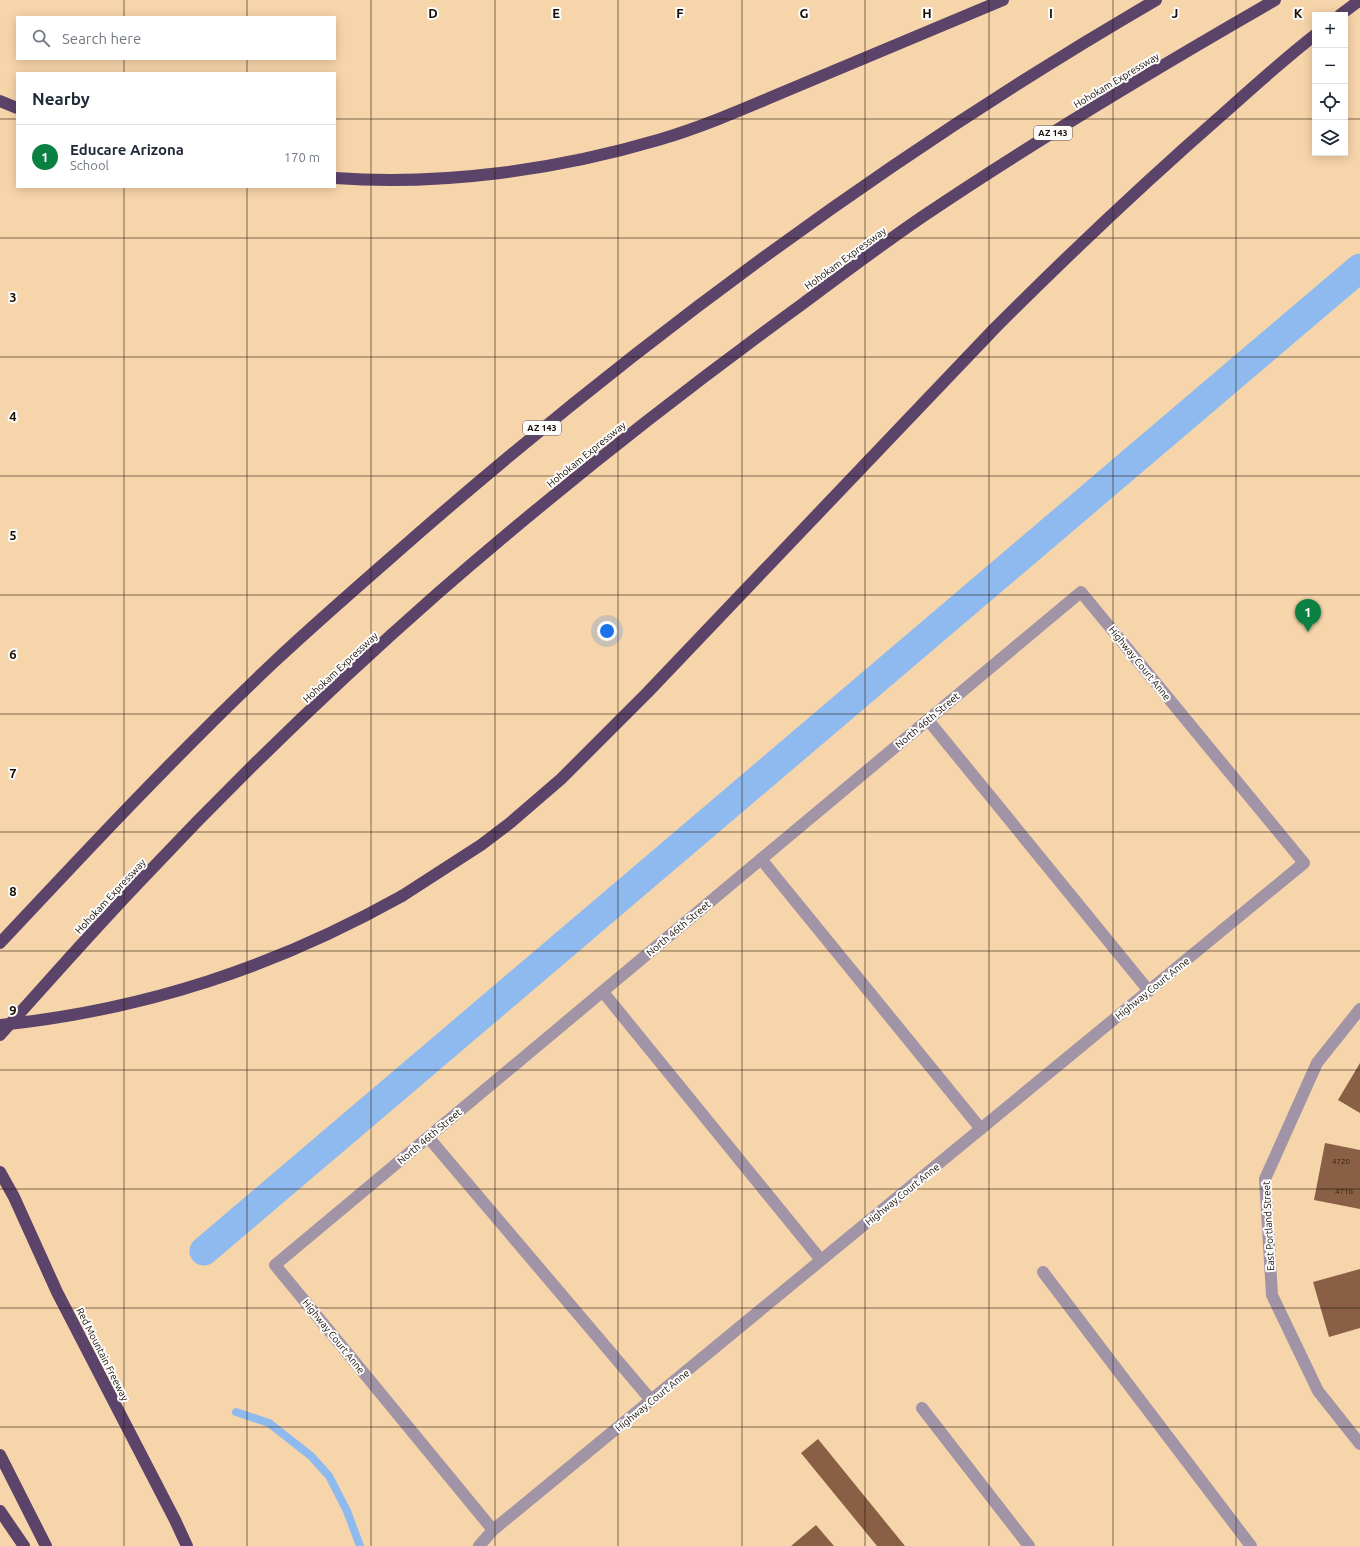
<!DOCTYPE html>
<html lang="en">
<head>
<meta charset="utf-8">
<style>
	body { margin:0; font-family:Ubuntu,sans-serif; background:#f2f2f3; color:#1f2937 }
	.controls { position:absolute; right:12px; top:12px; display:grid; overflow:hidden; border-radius:0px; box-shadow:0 2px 10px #0003 }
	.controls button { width:36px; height:36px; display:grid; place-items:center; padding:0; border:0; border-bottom:1px solid #e0e1e3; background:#fff; color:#1f2937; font:20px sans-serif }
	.you { position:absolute; left:607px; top:631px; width:14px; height:14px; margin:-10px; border:3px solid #fff; border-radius:50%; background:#1a73e8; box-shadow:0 0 0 6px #1a73e833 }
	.badge { display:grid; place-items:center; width:26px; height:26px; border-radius:50%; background:#0b8043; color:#fff; font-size:13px; font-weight:700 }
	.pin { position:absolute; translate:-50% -33px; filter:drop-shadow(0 1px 2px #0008) }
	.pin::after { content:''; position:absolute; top:21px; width:14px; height:12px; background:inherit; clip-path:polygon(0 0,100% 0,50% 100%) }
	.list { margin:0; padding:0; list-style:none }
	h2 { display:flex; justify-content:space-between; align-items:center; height:52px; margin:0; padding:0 16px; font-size:17px }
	h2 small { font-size:13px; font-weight:400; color:#747a83 }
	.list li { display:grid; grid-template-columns:26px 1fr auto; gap:12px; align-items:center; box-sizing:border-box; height:64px; padding:0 16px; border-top:1px solid #e0e1e3 }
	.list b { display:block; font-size:15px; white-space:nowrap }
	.list p { margin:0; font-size:13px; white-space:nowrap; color:#747a83 }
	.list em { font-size:13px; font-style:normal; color:#747a83 }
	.icon { flex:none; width:22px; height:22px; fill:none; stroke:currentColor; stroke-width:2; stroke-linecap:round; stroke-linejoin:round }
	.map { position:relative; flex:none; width:1360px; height:1546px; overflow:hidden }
	.search { position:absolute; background:#fff; box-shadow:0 2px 10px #0003; left:16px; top:16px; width:320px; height:44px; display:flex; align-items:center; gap:10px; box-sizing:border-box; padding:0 14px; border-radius:0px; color:#747a83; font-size:15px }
	.panel { position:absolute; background:#fff; box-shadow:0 2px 10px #0003; left:16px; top:72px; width:320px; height:116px; border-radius:0px }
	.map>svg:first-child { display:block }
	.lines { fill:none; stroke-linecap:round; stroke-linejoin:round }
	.stream { stroke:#8ebaef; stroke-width:8 }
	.canal { stroke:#8ebaef; stroke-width:29 }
	.building { fill:#896045 }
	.minor { stroke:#a094a6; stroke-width:12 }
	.highway { stroke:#5c4369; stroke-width:12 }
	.highway-bridge { stroke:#5c4369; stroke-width:12 }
	.grid { fill:none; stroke:#190e01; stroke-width:1; stroke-opacity:0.55 }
	.labels { text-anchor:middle; stroke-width:4; stroke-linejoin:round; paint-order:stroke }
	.number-label { font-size:8px; fill:#352212 }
	.shield { fill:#fcfcfc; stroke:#5d554c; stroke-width:1 }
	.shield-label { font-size:9px; font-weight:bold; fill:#190e01 }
	.street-label { font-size:10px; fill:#190e01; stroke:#fcfcfc }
	.grid-label { font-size:13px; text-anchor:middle; font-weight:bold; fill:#190e01; stroke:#fcfcfc; stroke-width:4; stroke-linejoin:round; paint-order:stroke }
</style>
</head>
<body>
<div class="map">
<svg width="1360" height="1546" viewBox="0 0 1360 1546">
	<rect width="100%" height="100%" fill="#f7d5aa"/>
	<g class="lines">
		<path class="stream" d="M236,1412L269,1423L311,1456L329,1476L347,1511L360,1546"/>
		<path class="canal" d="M204,1251L1360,268"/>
	</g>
	<path class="building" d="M1360,1063V1113L1338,1100Z
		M1325,1143L1360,1150V1209L1314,1200Z
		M1360,1269V1328L1329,1337L1313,1282Z
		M818,1439L905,1546H877L801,1453Z
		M816,1525L834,1546H791Z"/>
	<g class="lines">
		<path class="minor" d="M1081,592L1304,863L493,1530L275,1265Z
			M928,720L1149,991
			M761,859L981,1129
			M603,992L821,1260
			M1360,1009L1317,1063L1265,1179L1272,1295L1318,1391L1360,1444
			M428,1137L651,1400
			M1043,1272L1251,1546
			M922,1408L1029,1546
			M479,1546L493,1530"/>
		<path class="highway" d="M1340,15L1360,0
			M0,101L17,108
			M335,178C441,186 556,170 658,140C709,125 757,103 805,83C871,55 937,28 1003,0
			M402,896L481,845L510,823L561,779L647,693L995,328C1069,254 1144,183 1223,114C1253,87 1283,60 1315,35
			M0,943C89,848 178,753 273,663C321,618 370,576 419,533C648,334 893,153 1156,0
			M0,1035C48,982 95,928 145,876C238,777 336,683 437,594C554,492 676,396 801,305C841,275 881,245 922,217C1036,140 1155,69 1275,0
			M0,1172L14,1197L57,1292L175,1520L187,1546
			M0,1455L46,1546
			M0,1511L24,1546"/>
		<path class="highway-bridge" d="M0,1025C145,1010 275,967 402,896"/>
	</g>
	<path class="grid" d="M124,0V17M247,0V17M371,0V1546M495,0V1546M618,0V1546M742,0V1546M865,0V1546M989,0V1546M1113,0V1546M1236,0V1546M124,59V73M247,59V73M0,119H17M335,119H1315M1345,119H1360M124,187V1546M247,187V1546M0,238H1360M0,357H1360M0,476H1360M0,595H1360M0,714H1360M0,832H1360M0,951H1360M0,1070H1360M0,1189H1360M0,1308H1360M0,1427H1360"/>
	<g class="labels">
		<g class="number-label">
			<text x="1341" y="1164">4720</text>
			<text x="1344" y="1194">4716</text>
		</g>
		<g class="shield">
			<rect x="1034" y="126" width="38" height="14" rx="3"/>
			<rect x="523" y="421" width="38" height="14" rx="3"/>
		</g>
		<g class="shield-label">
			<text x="1053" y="136">AZ 143</text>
			<text x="542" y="431">AZ 143</text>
		</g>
		<g class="street-label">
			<text transform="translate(1116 80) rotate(-31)" y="4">Hohokam Expressway</text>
			<text transform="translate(845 258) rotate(-36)" y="4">Hohokam Expressway</text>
			<text transform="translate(586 454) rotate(-39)" y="4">Hohokam Expressway</text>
			<text transform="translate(1140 663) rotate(51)" y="4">Highway Court Anne</text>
			<text transform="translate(340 667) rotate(-43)" y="4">Hohokam Expressway</text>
			<text transform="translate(927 720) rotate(-40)" y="4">North 46th Street</text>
			<text transform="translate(110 896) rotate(-47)" y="4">Hohokam Expressway</text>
			<text transform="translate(678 928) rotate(-40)" y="4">North 46th Street</text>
			<text transform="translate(1152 988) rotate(-39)" y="4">Highway Court Anne</text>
			<text transform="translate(429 1136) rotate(-40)" y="4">North 46th Street</text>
			<text transform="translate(902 1194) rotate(-39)" y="4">Highway Court Anne</text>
			<text transform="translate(1268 1226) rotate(-93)" y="4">East Portland Street</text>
			<text transform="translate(334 1336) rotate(51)" y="4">Highway Court Anne</text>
			<text transform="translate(103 1354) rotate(63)" y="4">Red Mountain Freeway</text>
			<text transform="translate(652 1400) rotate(-39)" y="4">Highway Court Anne</text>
		</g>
	</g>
	<g class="grid-label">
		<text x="433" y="18">D</text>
		<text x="556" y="18">E</text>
		<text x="680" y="18">F</text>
		<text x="804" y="18">G</text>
		<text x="927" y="18">H</text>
		<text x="1051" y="18">I</text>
		<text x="1175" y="18">J</text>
		<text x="1298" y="18">K</text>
		<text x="13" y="302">3</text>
		<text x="13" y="421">4</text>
		<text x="13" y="540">5</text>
		<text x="13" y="659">6</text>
		<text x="13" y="778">7</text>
		<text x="13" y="896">8</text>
		<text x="13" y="1015">9</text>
	</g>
</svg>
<div class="controls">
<button>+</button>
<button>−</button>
<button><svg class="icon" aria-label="locate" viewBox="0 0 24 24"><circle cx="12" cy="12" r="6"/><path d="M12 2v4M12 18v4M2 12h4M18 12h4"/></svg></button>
<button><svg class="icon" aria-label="layers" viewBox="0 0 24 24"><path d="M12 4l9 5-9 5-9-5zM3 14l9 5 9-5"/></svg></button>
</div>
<div class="you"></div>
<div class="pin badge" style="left:1308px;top:632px">1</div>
<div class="search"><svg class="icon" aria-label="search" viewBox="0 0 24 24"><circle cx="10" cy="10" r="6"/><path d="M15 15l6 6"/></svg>Search here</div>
<section class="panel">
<h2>Nearby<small></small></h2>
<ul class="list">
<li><span class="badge">1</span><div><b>Educare Arizona</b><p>School</p></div><em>170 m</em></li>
</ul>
</section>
</div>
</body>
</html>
